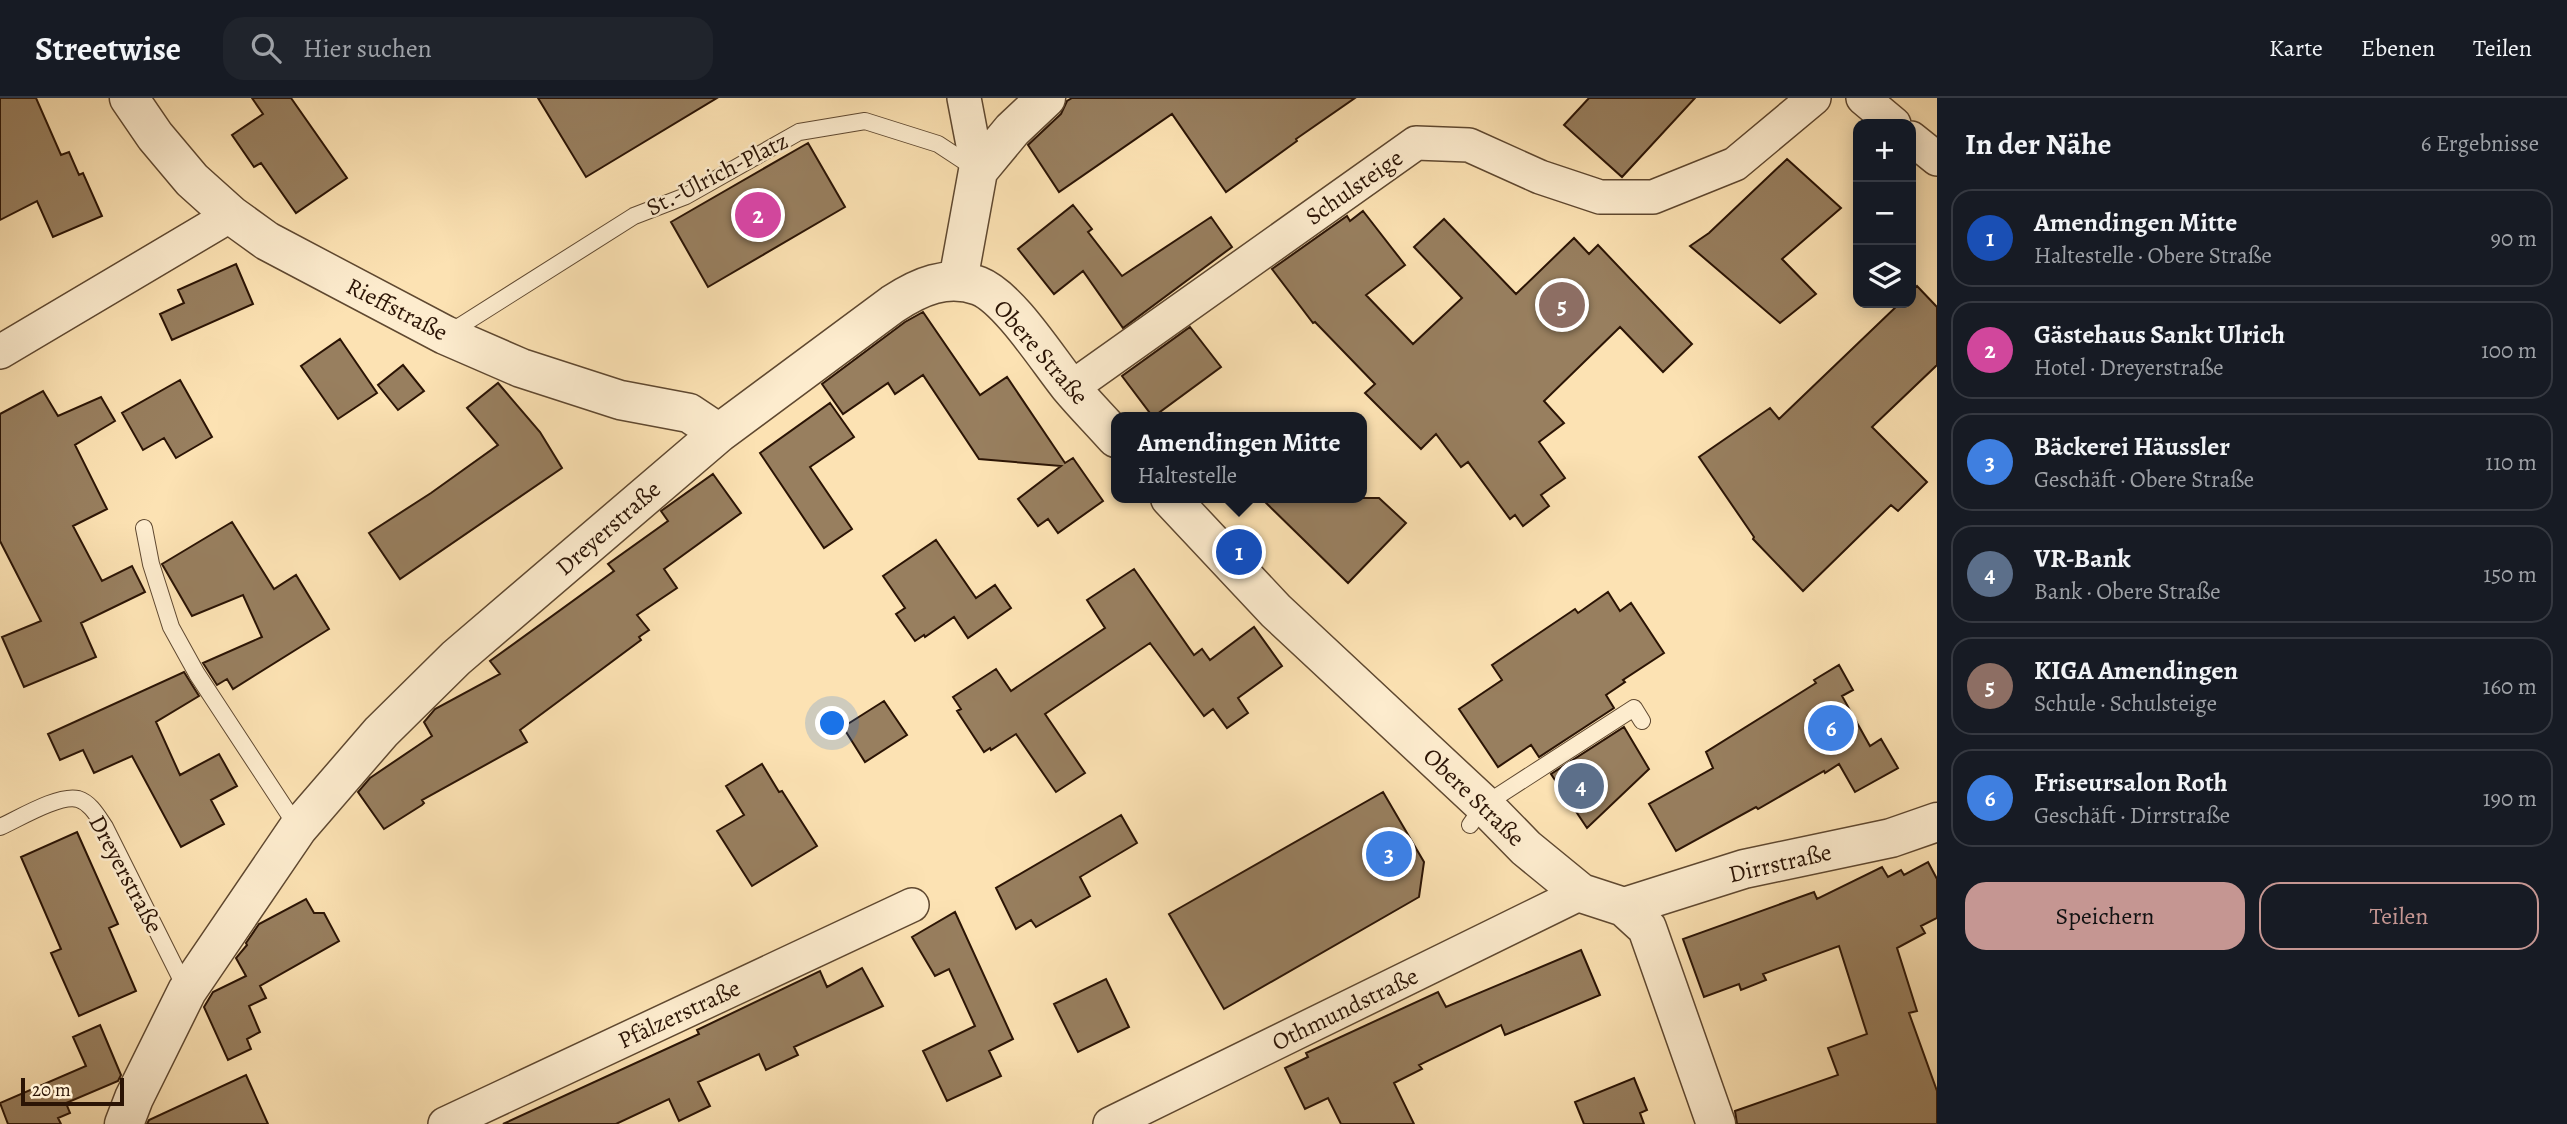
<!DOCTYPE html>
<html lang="de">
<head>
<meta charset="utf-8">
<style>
	body { margin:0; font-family:Alegreya,serif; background:#20242c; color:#f1f3f6 }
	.controls { position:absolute; right:21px; top:21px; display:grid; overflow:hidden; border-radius:14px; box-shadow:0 4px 18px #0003 }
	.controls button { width:63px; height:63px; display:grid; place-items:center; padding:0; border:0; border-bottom:2px solid #363941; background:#171b24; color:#f1f3f6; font:35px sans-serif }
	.scale { position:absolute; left:21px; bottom:18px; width:103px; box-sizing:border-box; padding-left:7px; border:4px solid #2b1405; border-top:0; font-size:19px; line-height:24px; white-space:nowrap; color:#2b1405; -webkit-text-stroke:5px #fdecce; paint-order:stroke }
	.you { position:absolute; left:833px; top:626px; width:24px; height:24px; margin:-18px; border:5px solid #fff; border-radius:50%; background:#1a73e8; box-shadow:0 0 0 10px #1a73e833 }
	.badge { display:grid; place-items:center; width:46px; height:46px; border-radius:50%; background:#c59692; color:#fff; font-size:23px; font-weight:700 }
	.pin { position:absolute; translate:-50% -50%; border:4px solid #fff; box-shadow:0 2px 7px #0006 }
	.popup { position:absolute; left:1111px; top:314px; width:256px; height:91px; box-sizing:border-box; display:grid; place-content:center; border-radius:14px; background:#171b24; filter:drop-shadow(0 2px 5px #0005); font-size:23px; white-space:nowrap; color:#9ea1a6 }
	.popup b { font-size:26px; color:#f1f3f6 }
	.popup::after { content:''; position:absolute; left:50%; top:100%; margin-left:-14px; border:14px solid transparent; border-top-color:#171b24 }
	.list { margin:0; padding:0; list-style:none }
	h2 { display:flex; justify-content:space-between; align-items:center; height:91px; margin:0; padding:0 28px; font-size:30px }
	h2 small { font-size:23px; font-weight:400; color:#9ea1a6 }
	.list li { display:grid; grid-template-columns:46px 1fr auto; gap:21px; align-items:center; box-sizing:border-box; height:98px; margin:0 14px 14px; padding:0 14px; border:2px solid #363941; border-radius:21px }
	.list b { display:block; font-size:26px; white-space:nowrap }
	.list p { margin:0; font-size:23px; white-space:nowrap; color:#9ea1a6 }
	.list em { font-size:23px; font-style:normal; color:#9ea1a6 }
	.actions { display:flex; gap:14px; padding:21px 28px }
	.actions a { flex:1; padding:16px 0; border:2px solid #c59692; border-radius:21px; text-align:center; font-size:24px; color:#c59692 }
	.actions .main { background:#c59692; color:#111 }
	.icon { flex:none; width:38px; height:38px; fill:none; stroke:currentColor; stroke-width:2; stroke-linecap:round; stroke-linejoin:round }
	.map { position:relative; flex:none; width:1937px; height:1026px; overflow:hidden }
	header { display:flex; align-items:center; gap:42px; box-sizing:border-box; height:98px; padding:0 35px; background:#171b24; border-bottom:2px solid #363941 }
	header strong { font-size:33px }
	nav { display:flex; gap:38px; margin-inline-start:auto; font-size:24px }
	.search { width:490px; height:63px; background:#20242c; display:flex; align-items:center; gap:18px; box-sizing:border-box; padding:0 24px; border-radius:21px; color:#9ea1a6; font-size:26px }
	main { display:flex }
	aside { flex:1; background:#171b24 }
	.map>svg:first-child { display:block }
	.building { fill:#987f5f; stroke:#2b1405; stroke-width:2 }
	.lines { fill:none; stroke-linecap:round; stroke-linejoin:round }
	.service-casing { stroke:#5f4830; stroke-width:18 }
	.minor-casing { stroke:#5f4830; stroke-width:36 }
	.tertiary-casing { stroke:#5f4830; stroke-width:41 }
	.service { stroke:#fdecce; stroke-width:16 }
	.minor { stroke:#fdecce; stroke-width:33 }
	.tertiary { stroke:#fdecce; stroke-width:38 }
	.labels { text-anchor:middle; stroke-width:5; stroke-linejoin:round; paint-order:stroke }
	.street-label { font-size:24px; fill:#2b1405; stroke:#fdecce }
</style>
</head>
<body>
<header>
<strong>Streetwise</strong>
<div class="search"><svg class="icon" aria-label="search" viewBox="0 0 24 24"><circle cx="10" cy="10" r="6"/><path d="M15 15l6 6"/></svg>Hier suchen</div>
<nav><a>Karte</a><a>Ebenen</a><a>Teilen</a></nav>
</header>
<main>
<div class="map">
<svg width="1937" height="1026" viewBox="0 0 1937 1026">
	<rect width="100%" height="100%" fill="#fce2b3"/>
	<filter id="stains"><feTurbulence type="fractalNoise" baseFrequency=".00286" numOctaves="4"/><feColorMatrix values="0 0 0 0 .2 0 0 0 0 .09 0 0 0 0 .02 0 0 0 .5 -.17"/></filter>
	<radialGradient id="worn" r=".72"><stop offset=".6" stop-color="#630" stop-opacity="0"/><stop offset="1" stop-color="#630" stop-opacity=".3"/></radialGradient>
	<path class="building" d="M0,0H36L61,57L69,54L79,77L83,75L102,118L53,139L37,103L0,122Z
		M252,0H291L347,80L296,115L261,65L254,69L232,37L263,16Z
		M538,0H717L586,79Z
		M1072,0H1355L1296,41L1297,43L1226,94L1172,16L1059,94L1028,47L1061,16L1067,3Z
		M1589,0H1695L1622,79L1564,27Z
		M808,45L845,109L708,189L671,124Z
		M1787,61L1841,110L1782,161L1816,196L1780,225L1690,148L1709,135Z
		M1073,107L1092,131L1088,134L1122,178L1211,119L1232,149L1123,230L1083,173L1054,196L1018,151Z
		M1363,113L1405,167L1366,197L1413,246L1462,200L1414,149L1444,121L1516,196L1574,140L1589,156L1598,147L1692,246L1663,274L1620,229L1544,303L1564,325L1539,344L1565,380L1541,397L1549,408L1523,428L1515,417L1510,421L1468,364L1461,369L1436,336L1421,351L1365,295L1375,286L1315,224L1313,225L1272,171L1347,118L1350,123Z
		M236,166L253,206L172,242L160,216L184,205L178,192Z
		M1917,188L1937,209V267L1872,329L1927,384L1898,413L1891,407L1803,493L1753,441L1754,439L1699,359L1770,310L1779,321L1900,205H1911V194Z
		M923,214L980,297L1007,279L1065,365L1073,360L1103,403L1058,435L1048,421L1038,428L1018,401L1061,368L979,361L923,277L895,296L888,285L843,316L822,286L905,224Z
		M1190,229L1221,269L1153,319L1122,278Z
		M340,241L377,295L338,321L301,268Z
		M403,267L424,293L398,312L378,287Z
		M180,282L212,339L176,360L164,340L143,352L122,315Z
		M498,285L540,334L562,370L400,481L369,435L431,395L498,347L467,310Z
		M43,293L58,318L101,299L115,323L75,347L107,411L73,428L102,483L132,468L145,494L81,525L96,559L24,589L2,539L41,523L0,443V316Z
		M830,305L854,339L810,369L852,431L824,450L760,355Z
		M713,376L741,415L664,471L677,490L637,517L649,532L639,539L641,542L520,632L527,644L422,702L424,705L422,707L384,731L358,694L370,680L432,638L424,624L435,611L500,576L490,563L614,473L608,466L668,423L661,413Z
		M1261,400H1379L1406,425L1348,485Z
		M232,424L274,491L296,477L329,531L233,591L227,581L217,587L203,565L262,539L243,497L192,518L162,466Z
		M936,442L976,500L995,487L1011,510L968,540L954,519L925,539L924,537L915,543L896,516L905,510L883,478Z
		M1134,471L1194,557L1202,551L1210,562L1254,529L1282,568L1238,600L1248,615L1227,630L1213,611L1204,618L1150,545L1045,616L1085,675L1056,694L1016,636L991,652L990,650L984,654L957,613L961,611L953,599L996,571L1011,593L1105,530L1087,502Z
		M1608,494L1620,513L1631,505L1664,555L1623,582L1625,584L1606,597L1614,610L1539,659L1531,647L1498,669L1459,611L1502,582L1492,567L1575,511L1578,515Z
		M1839,567L1853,592L1842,598L1870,648L1881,641L1898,670L1855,694L1839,666L1825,675L1824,673L1758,711L1756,709L1676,753L1649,706L1713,670L1706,654L1816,585L1814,582Z
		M184,574L199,598L156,624L180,677L219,656L237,688L211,702L224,726L181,749L132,658L94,675L83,652L60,662L48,636Z
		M884,603L907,637L865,664L843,629Z
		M1624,629L1649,671L1587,730L1551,676Z
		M762,666L779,694L782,693L817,748L752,788L717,733L744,717L726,688Z
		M1383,694L1424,764L1419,799L1224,911L1169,816Z
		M1121,717L1137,745L1080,779L1090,798L1036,829L1031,822L1016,831L996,790Z
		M77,734L118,826L109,830L136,893L79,918L51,855L61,851L21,759Z
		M1928,764L1937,781V820L1921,828L1925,835L1897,850L1917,913L1909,915L1937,993V1026H1737L1735,1013L1838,977L1828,950L1867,936L1839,848L1763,876L1766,882L1741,892L1739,886L1704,899L1683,841L1814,794L1817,801L1882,769L1888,779L1901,772L1904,777Z
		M306,801L314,815H324L339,843L260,888L266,900L249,908L260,934L247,941L251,951L228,962L204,909L213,894L246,878L236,860L247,847L246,845L259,826Z
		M955,814L1013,941L989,953L1001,978L947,1003L923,953L975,928L949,871L935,878L912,839Z
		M1581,852L1600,897L1505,937L1501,927L1419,967L1422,971L1394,985L1414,1026H1341L1328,1000L1305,1011L1285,970L1308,959L1306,955L1438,894L1446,909Z
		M862,870L883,908L794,949L798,957L766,972L759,956L698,984L710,1008L679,1023L669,1001L616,1026H503L699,936L697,932L820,873L827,889Z
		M1106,881L1129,929L1078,954L1054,906Z
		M100,927L121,977L118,983L66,1005L70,1015L58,1020L61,1026H8L0,1005L86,968L73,939Z
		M246,977L268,1026H147L149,1022Z
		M1634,980L1647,1012L1640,1015L1644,1026H1584L1575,1004Z"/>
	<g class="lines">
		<g class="service-casing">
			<path id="service" d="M449,235L634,118L686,98L799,34L865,23L938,46L976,71
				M144,430L151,466L171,529L197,576L298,730
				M1470,727L1484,707L1634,610L1642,623
				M0,729C18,721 59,696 78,701C91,705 98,719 105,729L186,891"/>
		</g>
		<g class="minor-casing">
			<path id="minor" d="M964,0L978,73
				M1863,0L1894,26
				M1911,40L1937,61
				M0,254L231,117
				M1071,290L1416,45L1469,47L1540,79L1600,99H1653L1735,66L1814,0
				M445,1026L912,807
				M1110,1026L1581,795"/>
		</g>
		<g class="tertiary-casing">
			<path id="tertiary" d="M129,0L155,38L192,82L231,117L267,143L445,237L521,270L620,302L689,315L719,335
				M958,183L978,73L1012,32L1046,0
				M1170,400L1276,513L1484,707L1526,750L1581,795L1624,809L1647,830L1716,1026
				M1624,809L1744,771L1891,740L1937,724
				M124,1026L134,1000L187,893L298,730L381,634L456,560L719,335L893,206C919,189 947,176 979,188C1009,200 1048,262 1069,288C1084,306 1101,323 1116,340"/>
		</g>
		<use href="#service" class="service"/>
		<use href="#minor" class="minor"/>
		<use href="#tertiary" class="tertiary"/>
	</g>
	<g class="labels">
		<g class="street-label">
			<text transform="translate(717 76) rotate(-27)" y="8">St.-Ulrich-Platz</text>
			<text transform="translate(1354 89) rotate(-35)" y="8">Schulsteige</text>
			<text transform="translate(397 211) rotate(27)" y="8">Rieffstraße</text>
			<text transform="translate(1041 254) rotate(49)" y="8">Obere Straße</text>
			<text transform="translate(608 430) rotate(-41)" y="8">Dreyerstraße</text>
			<text transform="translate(1474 699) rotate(44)" y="8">Obere Straße</text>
			<text transform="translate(1780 765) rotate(-13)" y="8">Dirrstraße</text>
			<text transform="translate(126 776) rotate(62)" y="8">Dreyerstraße</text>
			<text transform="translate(1345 911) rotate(-26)" y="8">Othmundstraße</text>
			<text transform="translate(679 916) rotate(-25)" y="8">Pfälzerstraße</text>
		</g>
	</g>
	<rect width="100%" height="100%" filter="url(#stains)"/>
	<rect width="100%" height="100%" fill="url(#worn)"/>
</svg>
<div class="controls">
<button>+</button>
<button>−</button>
<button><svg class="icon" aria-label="layers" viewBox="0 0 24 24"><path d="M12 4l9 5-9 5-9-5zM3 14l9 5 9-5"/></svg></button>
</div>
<div class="scale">20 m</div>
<div class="you"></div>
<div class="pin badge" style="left:1239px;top:454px;background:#1a4fb4">1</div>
<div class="popup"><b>Amendingen Mitte</b>Haltestelle</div>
<div class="pin badge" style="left:758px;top:117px;background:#d1479c">2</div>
<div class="pin badge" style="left:1389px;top:756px;background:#3f7fe0">3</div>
<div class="pin badge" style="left:1581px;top:688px;background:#5c6f8a">4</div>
<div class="pin badge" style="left:1562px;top:207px;background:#8d6e63">5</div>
<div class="pin badge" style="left:1831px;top:630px;background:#3f7fe0">6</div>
</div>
<aside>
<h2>In der Nähe<small>6 Ergebnisse</small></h2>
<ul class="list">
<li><span class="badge" style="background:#1a4fb4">1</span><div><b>Amendingen Mitte</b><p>Haltestelle · Obere Straße</p></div><em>90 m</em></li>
<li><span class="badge" style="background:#d1479c">2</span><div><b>Gästehaus Sankt Ulrich</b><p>Hotel · Dreyerstraße</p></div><em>100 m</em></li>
<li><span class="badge" style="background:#3f7fe0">3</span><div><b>Bäckerei Häussler</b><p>Geschäft · Obere Straße</p></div><em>110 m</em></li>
<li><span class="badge" style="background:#5c6f8a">4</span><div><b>VR-Bank</b><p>Bank · Obere Straße</p></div><em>150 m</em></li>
<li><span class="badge" style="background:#8d6e63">5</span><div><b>KIGA Amendingen</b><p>Schule · Schulsteige</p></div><em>160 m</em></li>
<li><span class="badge" style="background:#3f7fe0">6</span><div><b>Friseursalon Roth</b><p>Geschäft · Dirrstraße</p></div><em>190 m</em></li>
</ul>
<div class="actions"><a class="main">Speichern</a><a>Teilen</a></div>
</aside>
</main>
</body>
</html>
